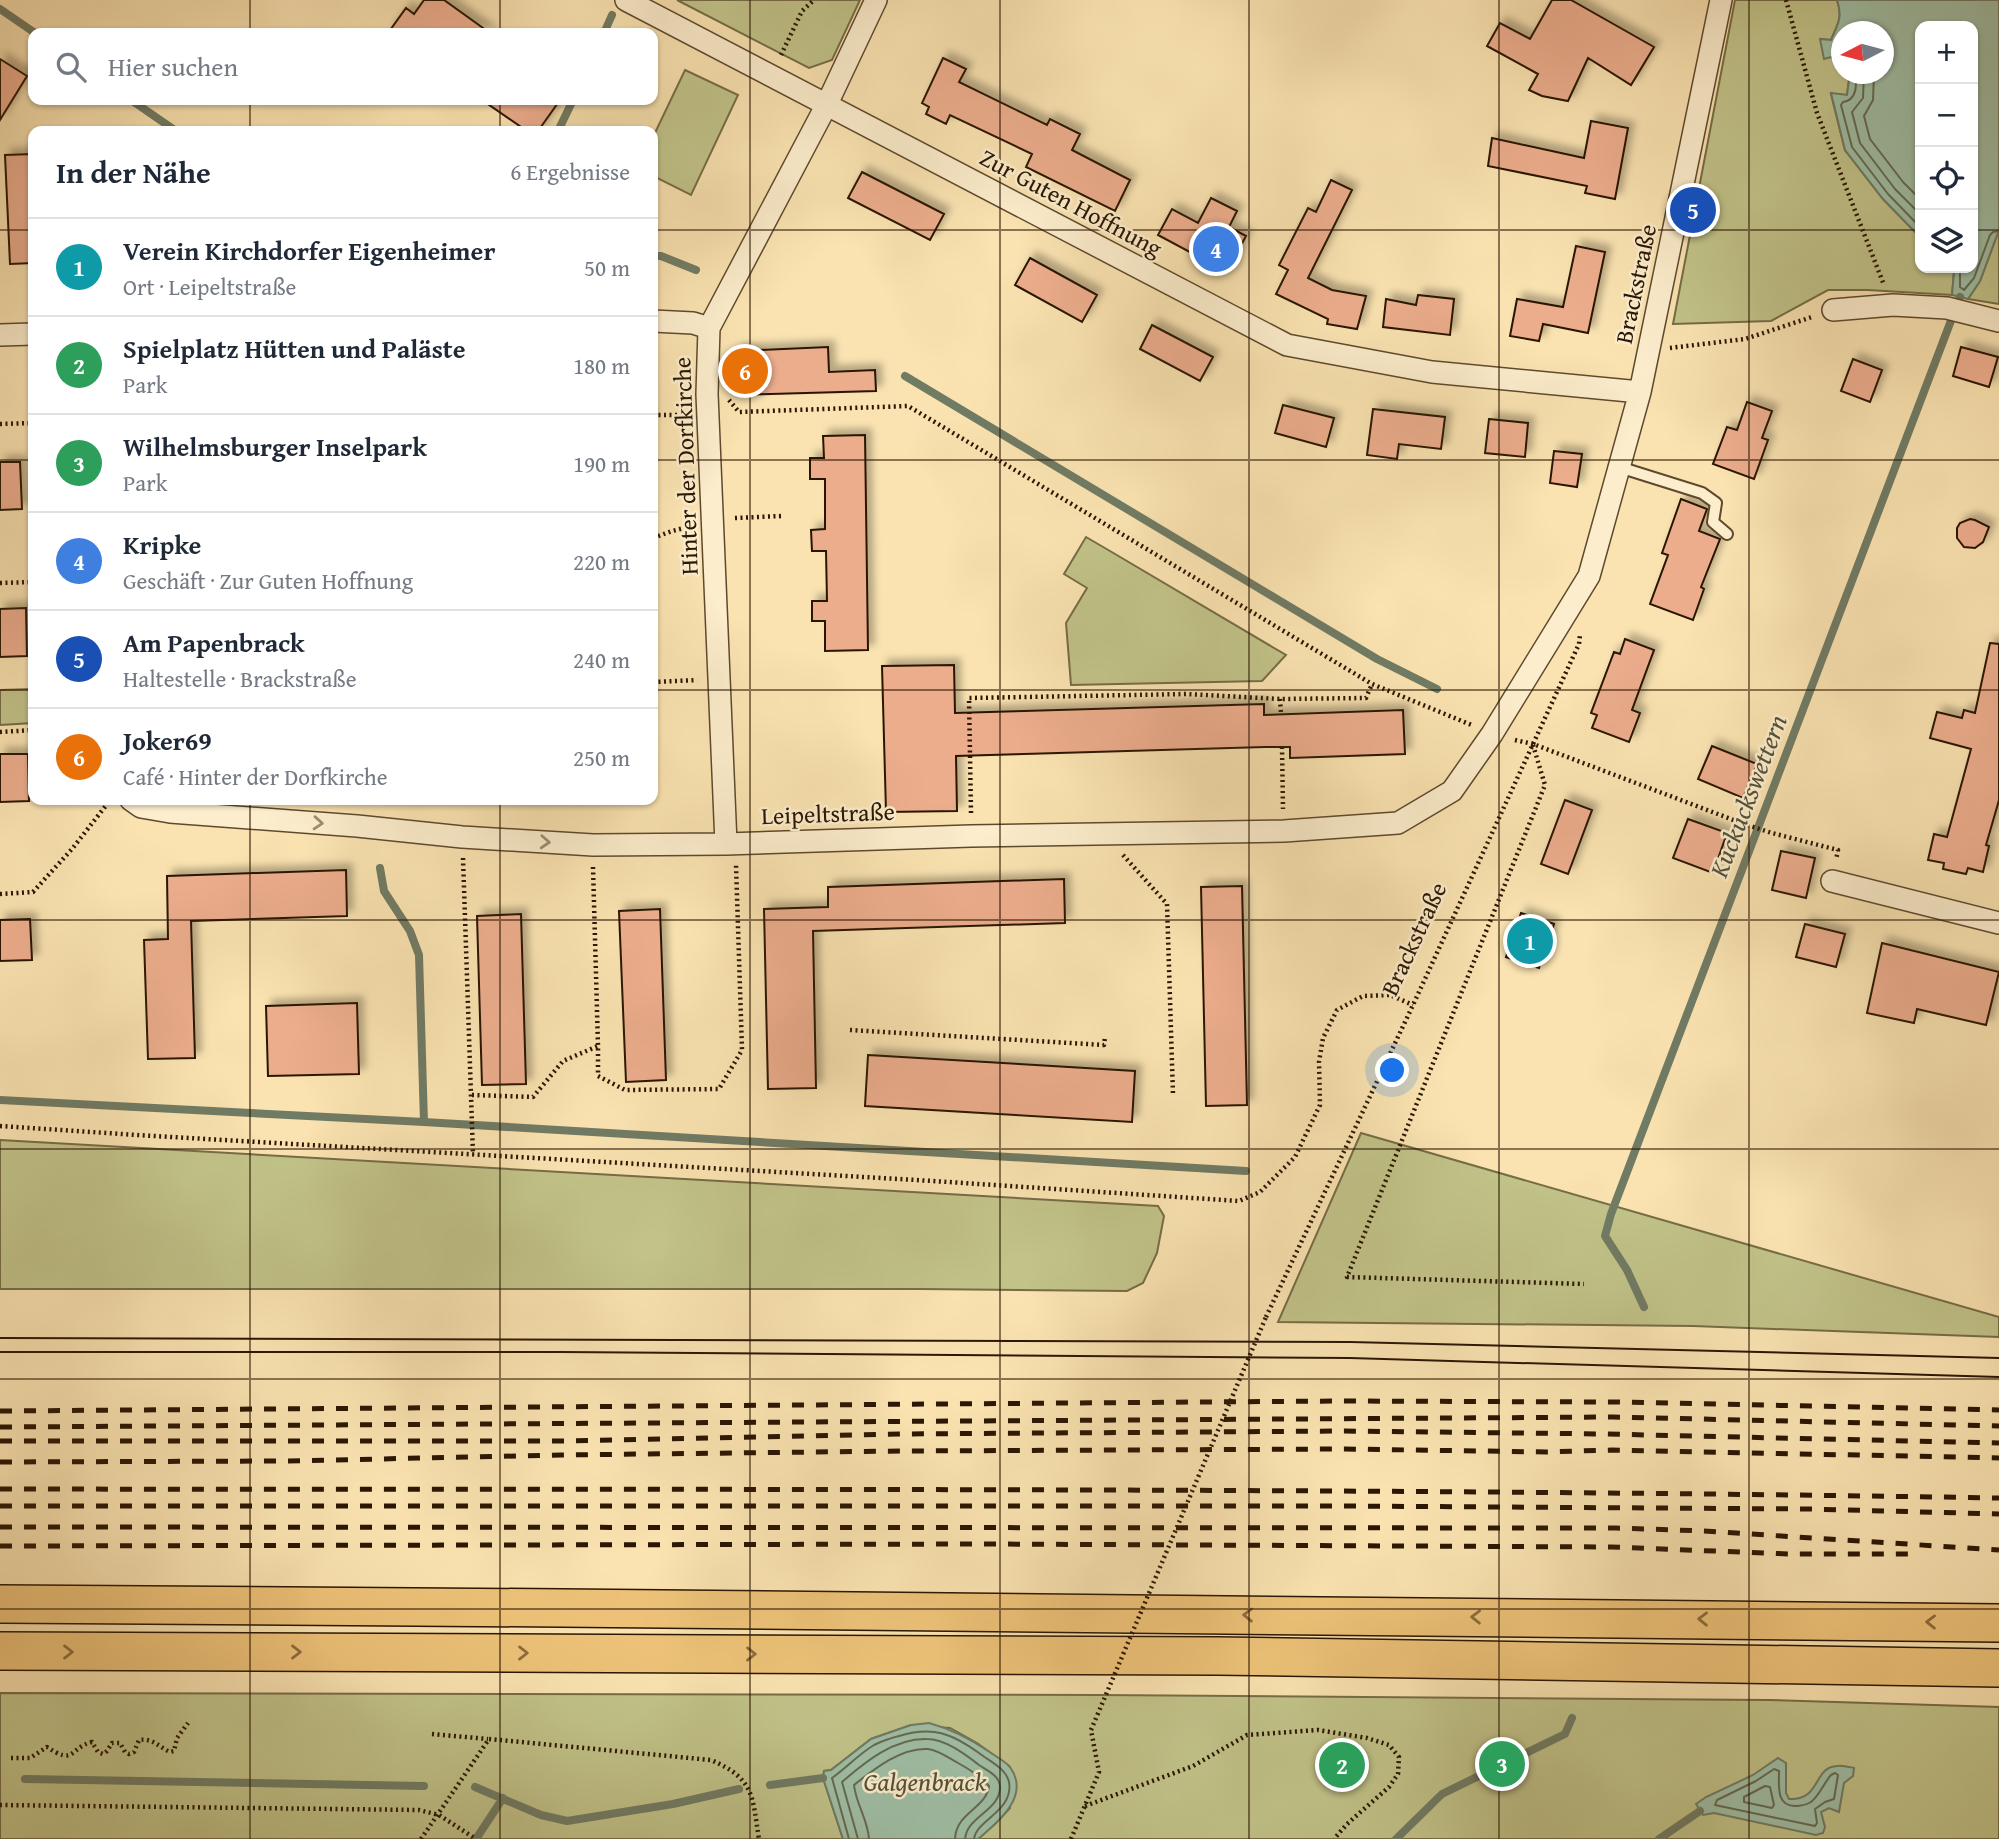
<!DOCTYPE html>
<html lang="de">
<head>
<meta charset="utf-8">
<style>
	body { margin:0; font-family:"Gentium Book Plus",serif; background:#f2f2f3; color:#1f2937 }
	.controls { position:absolute; right:21px; top:21px; display:grid; overflow:hidden; border-radius:14px; box-shadow:0 2px 5px #0004 }
	.controls button { width:63px; height:63px; display:grid; place-items:center; padding:0; border:0; border-bottom:2px solid #e0e1e3; background:#fff; color:#1f2937; font:35px sans-serif }
	.compass { position:absolute; left:1831px; top:21px; width:63px; height:63px; border-radius:50%; background:#fff; box-shadow:0 2px 5px #0004; rotate:264deg }
	.you { position:absolute; left:1393px; top:1071px; width:24px; height:24px; margin:-18px; border:5px solid #fff; border-radius:50%; background:#1a73e8; box-shadow:0 0 0 10px #1a73e833 }
	.badge { display:grid; place-items:center; width:46px; height:46px; border-radius:50%; background:#0f766e; color:#fff; font-size:23px; font-weight:700 }
	.pin { position:absolute; translate:-50% -50%; border:4px solid #fff; box-shadow:0 2px 7px #0006 }
	.list { margin:0; padding:0; list-style:none }
	h2 { display:flex; justify-content:space-between; align-items:center; height:91px; margin:0; padding:0 28px; font-size:30px }
	h2 small { font-size:23px; font-weight:400; color:#747a83 }
	.list li { display:grid; grid-template-columns:46px 1fr auto; gap:21px; align-items:center; box-sizing:border-box; height:98px; padding:0 28px; border-top:2px solid #e0e1e3 }
	.list b { display:block; font-size:26px; white-space:nowrap }
	.list p { margin:0; font-size:23px; white-space:nowrap; color:#747a83 }
	.list em { font-size:23px; font-style:normal; color:#747a83 }
	.icon { flex:none; width:38px; height:38px; fill:none; stroke:currentColor; stroke-width:2; stroke-linecap:round; stroke-linejoin:round }
	.map { position:relative; flex:none; width:1999px; height:1839px; overflow:hidden }
	.search { position:absolute; background:#fff; box-shadow:0 2px 5px #0004; left:28px; top:28px; width:630px; height:77px; display:flex; align-items:center; gap:18px; box-sizing:border-box; padding:0 24px; border-radius:14px; color:#747a83; font-size:26px }
	.panel { position:absolute; background:#fff; box-shadow:0 2px 5px #0004; left:28px; top:126px; width:630px; height:679px; border-radius:14px }
	.map>svg:first-child { display:block }
	.green { fill:#c1c389; stroke:#766c46; stroke-width:2 }
	.water { fill:#9fbfa6; stroke:#707b64; stroke-width:2 }
	.lines { fill:none; stroke-linecap:round; stroke-linejoin:round }
	.shore { stroke:#646a54; stroke-width:2 }
	.stream { stroke:#707b64; stroke-width:8 }
	.building { fill:#ecad8d; stroke:#2a1602; stroke-width:2; filter:url(#shadow) }
	.service-casing { stroke:#5e492e; stroke-width:14 }
	.minor-casing { stroke:#5e492e; stroke-width:24 }
	.trunk-casing { stroke:#2a1602; stroke-width:40 }
	.path { stroke:#2a1602; stroke-width:4.5; stroke-dasharray:2 3.5; stroke-linecap:butt }
	.service { stroke:#fcedcc; stroke-width:10 }
	.minor { stroke:#fcedcc; stroke-width:21 }
	.trunk { stroke:#edc278; stroke-width:37 }
	.tram { stroke:#2a1602; stroke-width:2 }
	.rail { stroke:#2a1602; stroke-width:5; stroke-dasharray:12 12; stroke-linecap:butt }
	.path-bridge { stroke:#2a1602; stroke-width:4.5; stroke-dasharray:2 3.5; stroke-linecap:butt }
	.oneway { stroke:#9e8c71 }
	.oneway2 { stroke:#8c6c3d }
	.grid { fill:none; stroke:#2a1602; stroke-width:2; stroke-opacity:0.55 }
	.labels { text-anchor:middle; stroke-width:5; stroke-linejoin:round; paint-order:stroke }
	.street-label { font-size:24px; fill:#2a1602; stroke:#fcedcc }
	.water-label { font-size:26px; font-style:italic; fill:#53513b; stroke:#fcedcc }
</style>
</head>
<body>
<div class="map">
<svg width="1999" height="1839" viewBox="0 0 1999 1839">
	<defs>
		<filter id="shadow"><feDropShadow dx="6" dy="-6" stdDeviation="3.5" flood-color="#0004"/></filter>
	</defs>
	<rect width="100%" height="100%" fill="#fae3b1"/>
	<filter id="stains"><feTurbulence type="fractalNoise" baseFrequency=".00286" numOctaves="4"/><feColorMatrix values="0 0 0 0 .2 0 0 0 0 .09 0 0 0 0 .02 0 0 0 .5 -.17"/></filter>
	<radialGradient id="worn" r=".72"><stop offset=".6" stop-color="#630" stop-opacity="0"/><stop offset="1" stop-color="#630" stop-opacity=".3"/></radialGradient>
	<path class="green" d="M677,0H860L832,60L809,68Z
		M1735,0H1837C1843,18 1838,23 1831,40L1821,39L1831,57L1841,59L1842,74H1848L1849,80L1847,95L1831,94L1845,150L1883,199L1920,237V268H1951L1954,271L1952,295L1868,290H1828L1771,321L1673,324Z
		M685,70L738,95L691,195L653,176V137Z
		M1999,230V304L1968,299L1980,281Z
		M1086,537L1110,551L1286,655L1262,681L1071,685L1066,623L1087,588L1064,574Z
		M33,689V723L0,725V690Z
		M1361,1133L1999,1317V1337L1693,1326L1278,1322Z
		M0,1140L1158,1206L1164,1216L1157,1253L1143,1283L1127,1291L920,1289H0Z
		M0,1693L1099,1695L1768,1700L1999,1707V1839H978L995,1824L1010,1808L1009,1766L977,1743L950,1728L911,1725L871,1739L831,1770L824,1771L823,1778L843,1839H0Z"/>
	<path class="water" d="M1837,0H1999V230L1980,281L1968,299L1952,295L1954,272L1951,268H1973V26H1920V237L1883,199L1845,150L1831,93L1847,95L1849,80L1848,74H1884V32H1842L1841,59L1831,57L1824,59L1820,39L1831,40C1838,23 1843,18 1837,0Z
		M929,1723C951,1729 969,1738 988,1751C995,1756 1005,1761 1010,1767C1031,1796 998,1822 978,1839H843L823,1778L824,1771L831,1770L871,1739L911,1725Z
		M1778,1758L1786,1763V1793L1789,1799C1821,1801 1813,1767 1837,1766C1842,1765 1849,1767 1854,1768L1853,1776L1844,1783L1839,1812L1829,1808L1821,1812L1825,1827L1823,1833L1816,1835L1714,1813L1703,1815L1696,1804L1706,1797L1753,1775Z"/>
	<g class="lines">
		<path class="shore" d="M1855,74C1857,85 1857,100 1843,102L1841,105L1852,147L1888,194L1920,227
			M1864,74L1863,98L1852,112L1860,143L1895,189L1920,214
			M1874,74L1873,100L1864,116L1870,139L1903,182L1920,199
			M1960,268V287L1964,290L1974,278L1990,235L1993,232L1999,231
			M1774,1769L1779,1771C1779,1786 1776,1806 1795,1806C1801,1806 1806,1805 1811,1802C1819,1796 1824,1783 1831,1775L1835,1773L1838,1775L1834,1799L1825,1802L1815,1809L1817,1823L1815,1826L1715,1805L1717,1800L1756,1781Z
			M1765,1786L1770,1787L1774,1805L1772,1808L1744,1802V1797Z
			M849,1839L832,1778C846,1768 859,1754 874,1745C882,1741 891,1738 899,1736C933,1726 951,1733 979,1753C989,1761 1006,1768 1009,1782C1014,1811 976,1820 974,1839
			M858,1839L842,1782C865,1762 894,1738 927,1739C945,1739 965,1754 979,1765C988,1771 1000,1776 1000,1787C1000,1811 967,1816 965,1839
			M869,1839C868,1820 856,1804 854,1785C873,1770 901,1747 928,1749C938,1750 949,1758 958,1763C969,1769 981,1777 989,1786C986,1809 956,1812 955,1839"/>
		<path class="stream" d="M0,9L35,33
			M604,33L612,15
			M131,100L176,131
			M558,131L573,100
			M653,256H661L696,270
			M905,376L1377,659L1437,689
			M380,868L384,891L410,931L419,955L424,1122
			M0,1100L424,1122L1246,1171
			M1644,1307L1627,1270L1605,1236L1611,1214L1960,297
			M25,1779L424,1786
			M770,1785L823,1778
			M475,1787L541,1815L567,1821L673,1804L739,1789
			M476,1839L503,1798
			M1396,1839L1442,1794L1565,1734L1572,1718
			M1659,1839L1700,1811"/>
	</g>
	<path class="building" d="M424,0H444L490,33H388L406,8L414,14Z
		M1552,0H1571L1654,47L1631,85L1588,58L1568,101L1542,96L1529,90L1538,74L1487,46L1500,23L1530,39Z
		M943,58L966,69L959,82L1047,125L1050,119L1080,134L1072,150L1130,180L1115,211L1026,167L1032,154L950,115L946,124L926,114L929,107L922,103Z
		M0,59L27,76L0,120Z
		M482,100H560L538,131H527Z
		M1591,121L1628,128L1615,199L1585,193L1587,186L1488,166L1492,138L1584,158Z
		M33,154V263L10,264L5,155Z
		M862,172L944,214L930,240L848,198Z
		M1331,180L1352,190L1308,278L1332,290L1366,296L1357,329L1327,324L1328,319L1276,294L1288,270L1279,265L1308,208L1316,212Z
		M1211,198L1237,211L1229,227L1246,236L1227,272L1158,235L1172,209L1198,223Z
		M1576,246L1605,252L1588,333L1543,324L1539,341L1510,336L1517,299L1563,307Z
		M1030,258L1097,295L1082,322L1015,285Z
		M1418,295L1454,299L1450,335L1383,327L1386,299L1416,305Z
		M1152,325L1213,357L1200,381L1140,349Z
		M828,347L829,372L875,370L876,391L738,395L737,351Z
		M1961,347L1998,357L1989,387L1953,376Z
		M1853,359L1882,370L1870,402L1841,391Z
		M1747,402L1772,411L1762,438L1768,440L1754,479L1713,464L1727,427L1737,430Z
		M1283,405L1334,418L1326,447L1275,433Z
		M1373,409L1445,417L1441,449L1399,444L1397,459L1367,455Z
		M1489,419L1528,423L1525,457L1485,453Z
		M865,435L868,650L825,651V621H812V601H827L826,551H812L811,530L825,529V479H810V458H824L823,436Z
		M1554,451L1582,454L1577,487L1550,483Z
		M0,462H20L22,509L0,510Z
		M1681,499L1707,509L1699,531L1720,539L1701,587L1704,589L1693,620L1650,604L1668,555L1662,553Z
		M1970,519L1975,520L1989,527L1983,542L1975,548L1964,547L1957,538V528L1960,523Z
		M26,608L27,656L0,657V609Z
		M1625,639L1654,650L1632,710L1640,713L1629,742L1592,728L1597,715L1591,713L1614,652L1620,654Z
		M1990,643L1999,644V800L1986,845L1989,846L1983,872L1968,868L1966,874L1943,869L1944,863L1928,860L1934,834L1947,837L1971,749L1930,738L1937,712L1962,718L1964,710L1975,713Z
		M954,665L955,713L1264,704V715L1403,710L1405,754L1290,758V747H1265L956,756L957,811L886,812L882,666Z
		M1712,746L1757,764L1743,798L1698,779Z
		M0,754H28L29,801L0,802Z
		M1565,800L1592,810L1568,874L1541,864Z
		M1688,819L1727,833L1713,873L1673,858Z
		M1781,851L1815,858L1806,898L1772,890Z
		M346,870L347,916L191,921L195,1058L148,1059L144,940L168,939L167,876Z
		M1064,879L1065,923L813,931L816,1088L768,1089L764,909L828,907V887Z
		M1242,886L1247,1105L1206,1106L1201,887Z
		M660,909L666,1080L626,1082L619,911Z
		M1521,913L1554,924L1539,968L1506,957Z
		M521,914L526,1084L482,1085L477,916Z
		M30,919L32,960L0,961V920Z
		M1805,924L1845,934L1836,967L1796,957Z
		M1882,943L1999,972L1986,1025L1917,1009L1914,1023L1867,1013Z
		M357,1003L359,1074L268,1076L266,1006Z
		M868,1055L1135,1071L1132,1122L865,1106Z"/>
	<g class="lines">
		<g class="service-casing">
			<path id="service" d="M1619,467L1702,493L1716,503L1713,522L1727,534"/>
		</g>
		<g class="minor-casing">
			<path id="minor" d="M626,0L1287,345L1432,372L1640,392
				M1833,310L1893,305L1947,308L1999,321
				M653,321L693,323L709,328
				M0,335L33,334
				M131,800L141,807L170,812L357,826L462,837L593,845L726,844L971,836L1284,831L1398,823L1452,791L1492,734L1589,576L1640,392L1721,0
				M726,844L707,394L709,328L826,106L876,0
				M1832,881L1999,923"/>
		</g>
		<g class="trunk-casing">
			<path id="trunk" d="M0,1604L562,1608L1999,1623
				M0,1651L1218,1656L1999,1668"/>
		</g>
		<path class="path" d="M1786,0L1817,113L1884,285
			M781,55L802,11L814,0
			M1670,348L1745,339L1812,317
			M729,400L739,412L908,406L1372,684L1474,726
			M653,415H684L685,412
			M0,424L33,423
			M735,518L782,516
			M653,538L672,531L692,526
			M0,583L33,582
			M653,682L697,680
			M1280,699L1281,714
			M0,732L33,730
			M1515,740L1533,744L1744,824L1772,833L1838,850L1836,860
			M1533,745L1545,785L1347,1277L1584,1284
			M1282,747L1283,809
			M971,813L969,698L1187,694L1280,699L1366,698L1372,684
			M1123,855L1167,904L1173,1095
			M463,858L473,1155
			M593,867L598,1046
			M0,894L33,892L72,849L108,803
			M850,1030L1104,1045L1105,1037
			M472,1095L533,1097L563,1061L598,1046V1076L625,1090L719,1089L742,1050L736,865
			M0,1126L137,1135L933,1181L1239,1201L1260,1192L1295,1157L1320,1105L1319,1062L1323,1038L1337,1010L1363,996L1390,995L1413,1005
			M1266,1317L1413,1005L1579,644L1580,635
			M432,1734L488,1739
			M11,1758H30L47,1747C75,1766 69,1748 92,1742L98,1752L103,1754L107,1751L112,1743H120L125,1752L129,1754L134,1752L139,1740C153,1738 159,1747 170,1752L174,1751L177,1738L188,1723
			M0,1805L419,1810L439,1815L476,1839
			M1085,1806L1193,1766L1247,1735L1318,1730L1367,1738L1389,1745L1399,1757L1398,1774L1389,1787L1347,1824L1334,1839
			M421,1839L489,1739L711,1760C755,1779 752,1796 759,1839
			M1071,1839L1099,1772L1091,1730"/>
		<use href="#service" class="service"/>
		<use href="#minor" class="minor"/>
		<use href="#trunk" class="trunk"/>
		<path class="tram" d="M0,1338L1350,1342L1999,1358
			M0,1352H561L1350,1358L1999,1377"/>
		<path class="rail" d="M0,1411L1338,1401L1614,1402L1999,1410
			M0,1427L1613,1417L1999,1426
			M0,1441H561L901,1434L1345,1431L1605,1434L1999,1443
			M0,1462L287,1461L561,1455L901,1451L1345,1449L1547,1452L1612,1450L1999,1458
			M0,1489C666,1490 1333,1487 1999,1498
			M0,1506H1343L1809,1509L1999,1514
			M0,1527L1616,1528L1704,1531L1999,1550
			M0,1546L988,1544L1611,1547L1790,1554H1914"/>
		<path class="path-bridge" d="M1091,1730L1266,1317"/>
	</g>
	<defs><path id="oneway-chevron" d="M-2-3.5L2.5 0L-2 3.5" fill="none" stroke-width="1.6" stroke-linecap="round" stroke-linejoin="round" transform="scale(1.75)"/></defs>
	<g class="oneway">
		<use href="#oneway-chevron" transform="translate(318 823) rotate(4)"/>
		<use href="#oneway-chevron" transform="translate(545 842) rotate(3)"/>
	</g>
	<g class="oneway2">
		<use href="#oneway-chevron" transform="translate(1248 1615) rotate(-179)"/>
		<use href="#oneway-chevron" transform="translate(1476 1617) rotate(-179)"/>
		<use href="#oneway-chevron" transform="translate(1703 1619) rotate(-179)"/>
		<use href="#oneway-chevron" transform="translate(1931 1622) rotate(-179)"/>
		<use href="#oneway-chevron" transform="translate(68 1652)"/>
		<use href="#oneway-chevron" transform="translate(296 1652)"/>
		<use href="#oneway-chevron" transform="translate(523 1653)"/>
		<use href="#oneway-chevron" transform="translate(751 1654)"/>
	</g>
	<path class="grid" d="M250,0V33M500,0V33M750,0V1839M1000,0V1839M1249,0V1839M1499,0V1839M1749,0V1839M250,100V131M500,100V131M0,230H33M653,230H1920M1973,230H1999M0,460H33M653,460H1999M0,690H33M653,690H1999M250,800V1839M500,800V1839M0,920H1999M0,1149H1999M0,1379H1999M0,1609H1999"/>
	<g class="labels">
		<g class="street-label">
			<text transform="translate(1071 203) rotate(28)" y="8">Zur Guten Hoffnung</text>
			<text transform="translate(1636 284) rotate(-78)" y="8">Brackstraße</text>
			<text transform="translate(686 466) rotate(-92)" y="8">Hinter der Dorfkirche</text>
			<text transform="translate(828 814) rotate(-2)" y="8">Leipeltstraße</text>
			<text transform="translate(1414 939) rotate(-65)" y="8">Brackstraße</text>
		</g>
		<g class="water-label">
			<text transform="translate(1748 796) rotate(-69)" y="9">Kuckuckswettern</text>
			<text x="925" y="1791">Galgenbrack</text>
		</g>
	</g>
	<rect width="100%" height="100%" filter="url(#stains)"/>
	<rect width="100%" height="100%" fill="url(#worn)"/>
</svg>
<div class="controls">
<button>+</button>
<button>−</button>
<button><svg class="icon" aria-label="locate" viewBox="0 0 24 24"><circle cx="12" cy="12" r="6"/><path d="M12 2v4M12 18v4M2 12h4M18 12h4"/></svg></button>
<button><svg class="icon" aria-label="layers" viewBox="0 0 24 24"><path d="M12 4l9 5-9 5-9-5zM3 14l9 5 9-5"/></svg></button>
</div>
<svg class="compass" viewBox="-18 -18 36 36"><path d="M0-13l5 13h-10z" fill="#e53935"/><path d="M0 13l5-13h-10z" fill="#747a83"/></svg>
<div class="you"></div>
<div class="pin badge" style="left:1530px;top:941px;background:#0f9aa8">1</div>
<div class="pin badge" style="left:1342px;top:1765px;background:#2e9e5b">2</div>
<div class="pin badge" style="left:1502px;top:1764px;background:#2e9e5b">3</div>
<div class="pin badge" style="left:1216px;top:249px;background:#3f7fe0">4</div>
<div class="pin badge" style="left:1693px;top:210px;background:#1a4fb4">5</div>
<div class="pin badge" style="left:745px;top:371px;background:#e8710a">6</div>
<div class="search"><svg class="icon" aria-label="search" viewBox="0 0 24 24"><circle cx="10" cy="10" r="6"/><path d="M15 15l6 6"/></svg>Hier suchen</div>
<section class="panel">
<h2>In der Nähe<small>6 Ergebnisse</small></h2>
<ul class="list">
<li><span class="badge" style="background:#0f9aa8">1</span><div><b>Verein Kirchdorfer Eigenheimer</b><p>Ort · Leipeltstraße</p></div><em>50 m</em></li>
<li><span class="badge" style="background:#2e9e5b">2</span><div><b>Spielplatz Hütten und Paläste</b><p>Park</p></div><em>180 m</em></li>
<li><span class="badge" style="background:#2e9e5b">3</span><div><b>Wilhelmsburger Inselpark</b><p>Park</p></div><em>190 m</em></li>
<li><span class="badge" style="background:#3f7fe0">4</span><div><b>Kripke</b><p>Geschäft · Zur Guten Hoffnung</p></div><em>220 m</em></li>
<li><span class="badge" style="background:#1a4fb4">5</span><div><b>Am Papenbrack</b><p>Haltestelle · Brackstraße</p></div><em>240 m</em></li>
<li><span class="badge" style="background:#e8710a">6</span><div><b>Joker69</b><p>Café · Hinter der Dorfkirche</p></div><em>250 m</em></li>
</ul>
</section>
</div>
</body>
</html>
